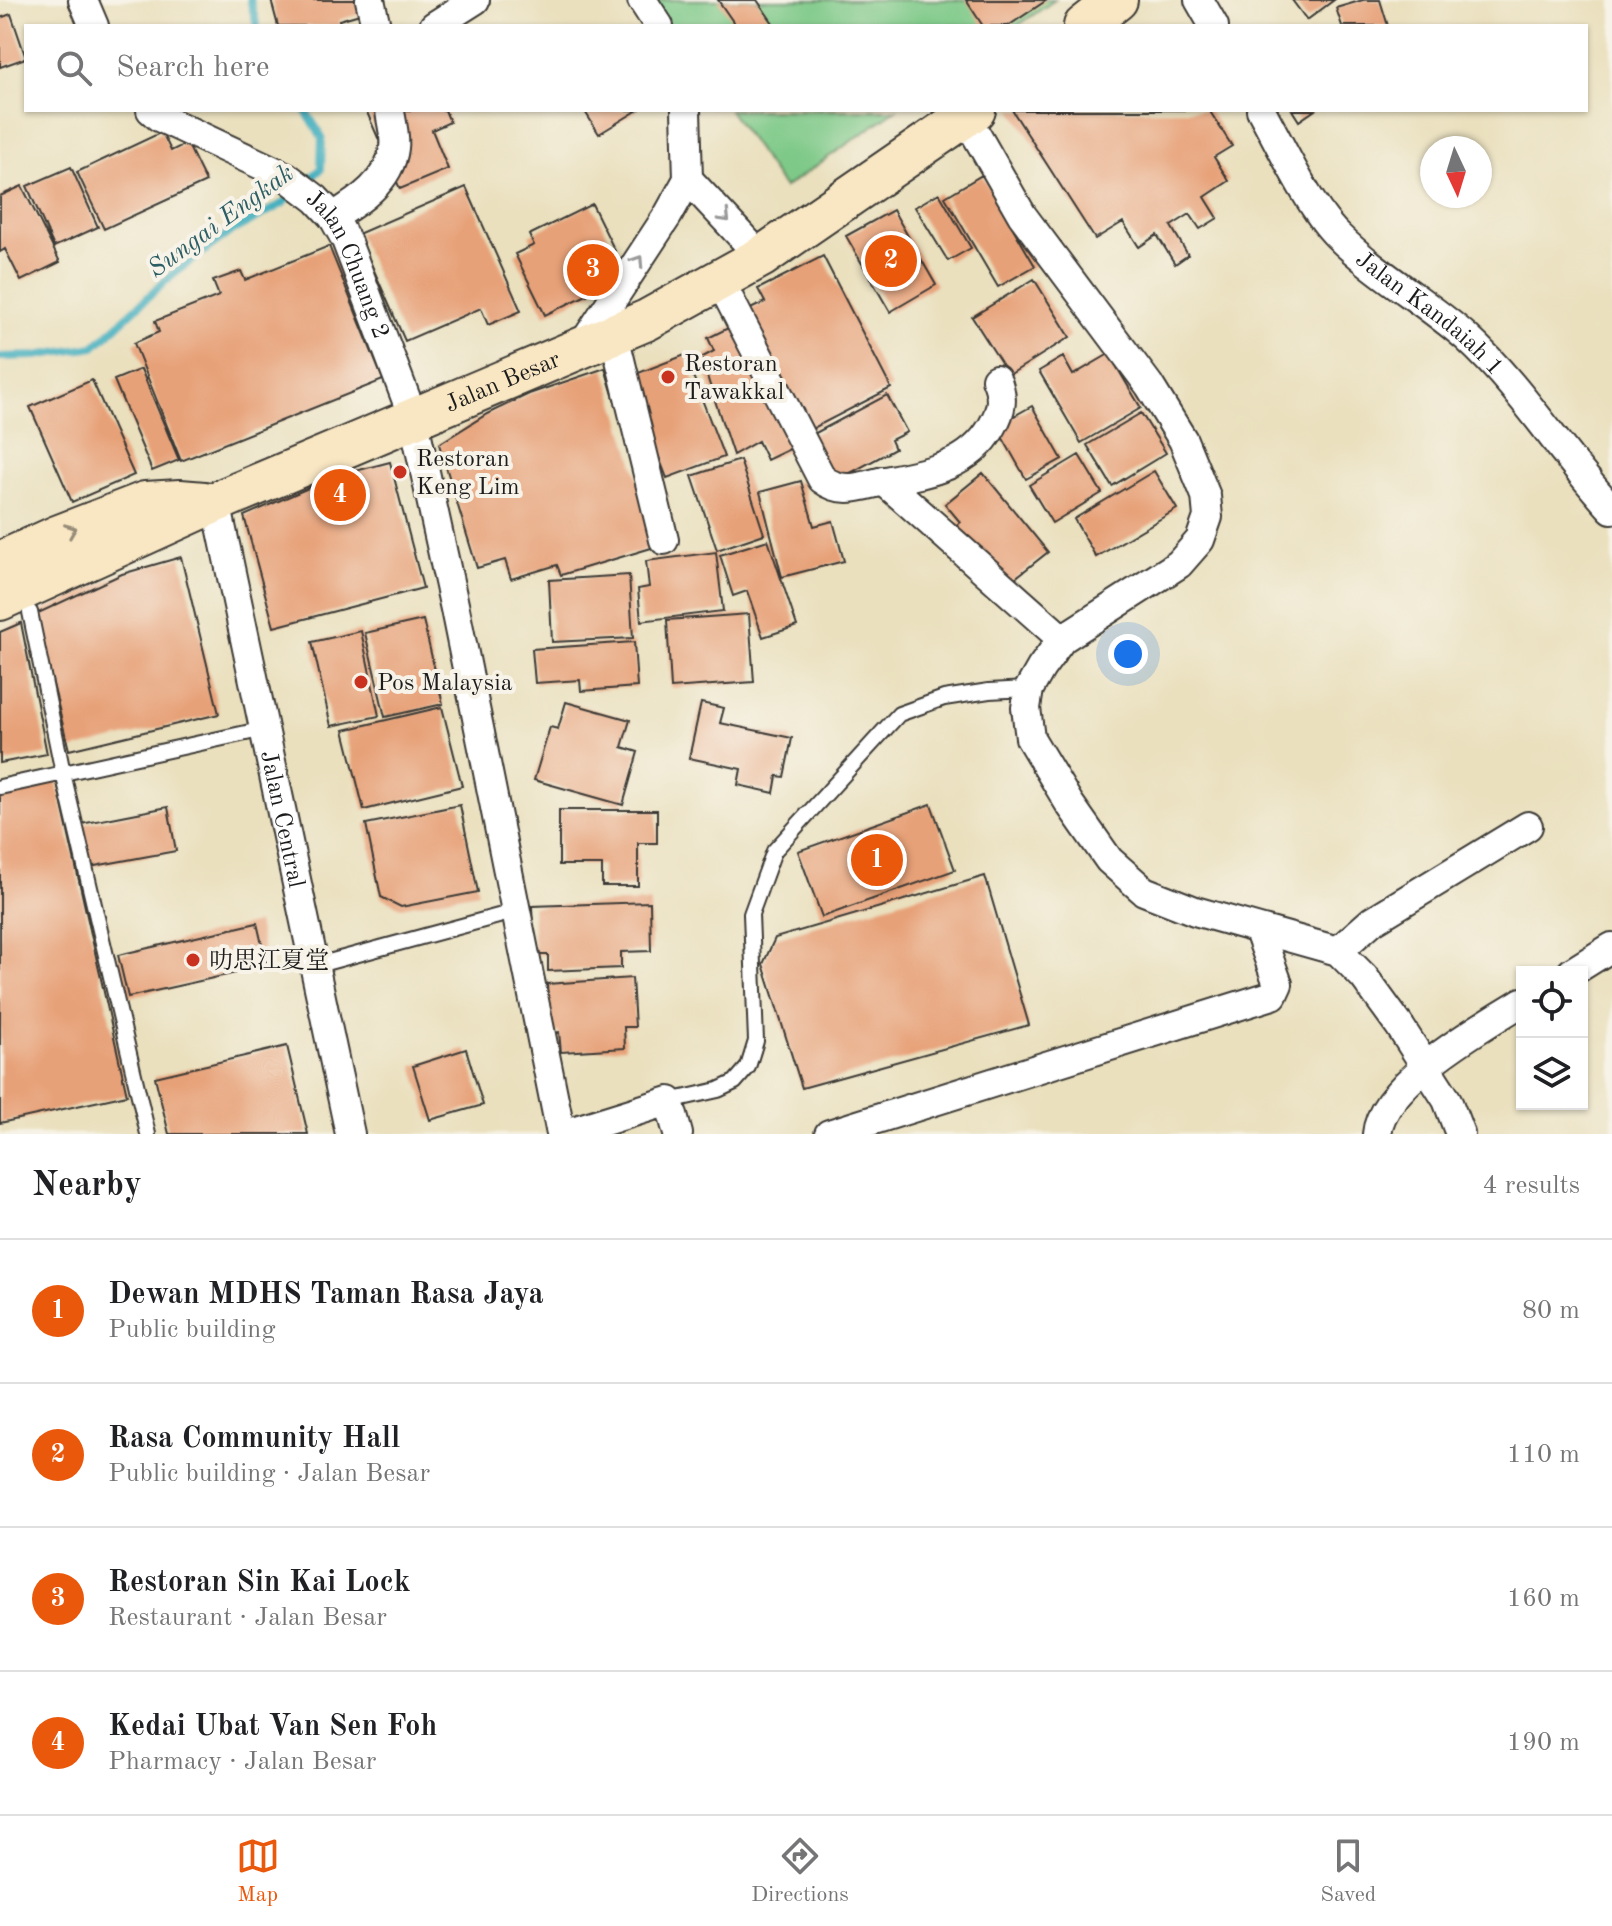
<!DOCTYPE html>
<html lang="en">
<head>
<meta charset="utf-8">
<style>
	body { margin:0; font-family:"Old Standard TT","Noto Serif SC",serif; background:#f2f2f2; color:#202124 }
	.controls { position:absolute; right:24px; bottom:24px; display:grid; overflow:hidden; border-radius:0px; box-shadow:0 2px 6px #0004 }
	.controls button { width:72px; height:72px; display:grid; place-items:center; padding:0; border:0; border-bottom:2px solid #e0e0e0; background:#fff; color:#202124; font:40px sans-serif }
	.compass { position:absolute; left:1420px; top:136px; width:72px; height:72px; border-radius:50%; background:#fff; box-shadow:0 2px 6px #0004; rotate:176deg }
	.you { position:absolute; left:1128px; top:654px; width:28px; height:28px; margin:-20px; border:6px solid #fff; border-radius:50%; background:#1a73e8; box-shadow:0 0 0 12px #1a73e833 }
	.badge { display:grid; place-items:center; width:52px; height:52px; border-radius:50%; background:#ea580c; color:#fff; font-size:26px; font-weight:700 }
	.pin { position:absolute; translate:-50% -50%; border:4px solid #fff; box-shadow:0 2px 8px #0006 }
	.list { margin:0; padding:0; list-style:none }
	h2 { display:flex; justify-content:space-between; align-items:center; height:104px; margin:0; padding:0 32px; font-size:34px }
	h2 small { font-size:26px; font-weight:400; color:#757577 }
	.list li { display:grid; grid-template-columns:52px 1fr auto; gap:24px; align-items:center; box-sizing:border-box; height:144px; padding:0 32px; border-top:2px solid #e0e0e0 }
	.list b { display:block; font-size:30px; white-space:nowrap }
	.list p { margin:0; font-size:26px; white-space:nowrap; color:#757577 }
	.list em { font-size:26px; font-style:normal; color:#757577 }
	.icon { flex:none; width:44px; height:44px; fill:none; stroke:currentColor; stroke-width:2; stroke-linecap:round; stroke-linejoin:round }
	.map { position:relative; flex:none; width:1612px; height:1134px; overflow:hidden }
	.search { position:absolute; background:#fff; box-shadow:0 2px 6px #0004; left:24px; right:24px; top:24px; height:88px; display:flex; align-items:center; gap:20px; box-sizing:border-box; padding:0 28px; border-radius:0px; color:#757577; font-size:30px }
	.sheet { height:680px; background:#fff }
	nav { display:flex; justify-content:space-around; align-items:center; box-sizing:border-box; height:112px; border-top:2px solid #e0e0e0; background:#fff; font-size:22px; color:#757577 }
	nav a { display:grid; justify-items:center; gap:4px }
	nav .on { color:#ea580c }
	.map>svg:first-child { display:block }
	.green { fill:#7ec988; stroke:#4d7252; stroke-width:2 }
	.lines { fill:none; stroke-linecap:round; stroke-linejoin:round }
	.stream { stroke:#40aebe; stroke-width:8 }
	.building { fill:#e7a178 }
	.lane-casing { stroke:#3b3934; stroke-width:18 }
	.street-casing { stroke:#3b3934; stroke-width:32 }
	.secondary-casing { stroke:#3b3934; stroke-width:44 }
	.lane { stroke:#fff; stroke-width:14 }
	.street { stroke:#fff; stroke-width:28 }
	.secondary { stroke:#f9e7c3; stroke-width:40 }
	.oneway { stroke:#999 }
	.oneway2 { stroke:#968c78 }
	.poi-dot { fill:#c8321e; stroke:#f7f3e8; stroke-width:3 }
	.labels { text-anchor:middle; stroke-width:8; stroke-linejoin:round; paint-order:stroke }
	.street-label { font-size:24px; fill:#1c1c1c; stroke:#f7f3e8 }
	.poi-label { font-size:24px; fill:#1c1c1c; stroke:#f7f3e8; text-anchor:start }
	.water-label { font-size:26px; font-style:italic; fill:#2c5e65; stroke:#f7f3e8 }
</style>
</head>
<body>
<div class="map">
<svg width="1612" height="1134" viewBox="0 0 1612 1134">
	<rect width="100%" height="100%" fill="#f7f3e8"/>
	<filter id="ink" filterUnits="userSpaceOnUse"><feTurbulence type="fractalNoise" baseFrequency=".0125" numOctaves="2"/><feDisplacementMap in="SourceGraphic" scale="16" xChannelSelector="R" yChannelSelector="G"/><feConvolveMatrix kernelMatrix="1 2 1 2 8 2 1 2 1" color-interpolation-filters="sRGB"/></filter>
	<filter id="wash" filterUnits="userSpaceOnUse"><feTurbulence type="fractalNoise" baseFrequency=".006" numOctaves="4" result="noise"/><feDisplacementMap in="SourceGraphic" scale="32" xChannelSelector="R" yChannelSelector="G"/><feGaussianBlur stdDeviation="1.8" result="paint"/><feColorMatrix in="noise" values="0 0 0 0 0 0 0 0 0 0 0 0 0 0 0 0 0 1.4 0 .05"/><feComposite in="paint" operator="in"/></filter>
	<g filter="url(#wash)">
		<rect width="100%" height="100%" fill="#eae0be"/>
		<path class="green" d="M651,0H1055L1017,26H669Z
			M729,110H896L784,188Z"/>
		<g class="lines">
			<path class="stream" d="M250,0L257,26
				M0,357L35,356L94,347L173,274L230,232L282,204L321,169L322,137L305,110"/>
		</g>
		<g id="blocks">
			<path class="building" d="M271,0H363L367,12L339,20L341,26H278Z
				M718,0H757L775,26H736Z
				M966,0H1047L1008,26H983Z
				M1292,0H1334L1307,20Z
				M1363,0H1380L1388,26H1342L1336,8Z
				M11,14L26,58L0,67V18Z
				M366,110H445L450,122L432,130L448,169L400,189Z
				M584,110H638L599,134Z
				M1012,110H1209L1232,146L1214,157L1229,181L1205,197L1218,218L1200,229L1190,214L1171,226L1188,255L1175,264L1157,235L1139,247L1123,222L1095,239Z
				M1292,110H1315L1299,121Z
				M162,132L171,151L187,143L206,182L104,229L77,172Z
				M71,167L98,227L54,247L27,186Z
				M982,175L1035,266L998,287L945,197Z
				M22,186L60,262L21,281L5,249L0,252V196Z
				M466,187L521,311L488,325L481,308L405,341L358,234Z
				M939,193L971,248L948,261L915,207Z
				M592,204L615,251L599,258L607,275L589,284L593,292L545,315L515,254L534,245L529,235Z
				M893,210L936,285L890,312L846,236Z
				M329,246L383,380L181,461L134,343L159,332L155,321L219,296L213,281L241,271L245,280Z
				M823,256L891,388L802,434L740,314L765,302L758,289Z
				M1034,279L1070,337L1009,375L972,317Z
				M736,324L796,446L767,460L758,441L733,455L701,358L714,351L708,338Z
				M1109,354L1141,408L1081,443L1039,371L1063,357L1073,375Z
				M685,355L724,457L667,478L628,377Z
				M605,368L658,546L561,575L557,565L511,579L505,560L477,568L439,444L487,414L529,394Z
				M141,369L179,460L152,471L114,380Z
				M92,380L134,475L72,502L30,407Z
				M887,395L907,432L891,440L895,449L832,483L808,437Z
				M1032,406L1062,459L1026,479L996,426Z
				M1141,413L1166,453L1112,486L1087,445Z
				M1079,455L1102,493L1052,523L1029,485Z
				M740,460L764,534L717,550L692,476Z
				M390,462L423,588L274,627L244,516L336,476Z
				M1154,471L1177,509L1096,557L1074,519Z
				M983,473L1048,552L1000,590L951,530L960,522L945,504Z
				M801,481L814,526L833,521L844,561L782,577L760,492Z
				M768,540L797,626L763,637L747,591L733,596L720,555Z
				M716,552L723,611L641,621L638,589L649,587L646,561Z
				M181,557L219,714L69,750L36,614L122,574Z
				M629,575L633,638L552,642L549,580Z
				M749,614L754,682L671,688L667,620Z
				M423,620L443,704L385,717L365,633Z
				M21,623L47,754L0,763V632Z
				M361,631L379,716L331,726L312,642Z
				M634,642L637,687L581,691L580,680L535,683L532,649Z
				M566,702L630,720L622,747L638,752L623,805L534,780L550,727L558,729Z
				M701,703L724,708L720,723L792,738L784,777L777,776L774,793L738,785L741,769L689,758Z
				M442,707L462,786L364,810L344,730Z
				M56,778L127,1095L0,1123V791Z
				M931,804L955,870L822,917L798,851Z
				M460,805L478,892L401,907L381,897L366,824Z
				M168,807L176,851L89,867L81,824Z
				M559,810H657V843H638V886H602V865H559Z
				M985,876L1029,1025L802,1088L763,964L775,938Z
				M650,902L651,951L621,952V968L548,971V955H534L532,906Z
				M257,923L267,966L128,997L118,955Z
				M632,978L635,1027H624L625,1048L561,1052L559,1032L550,1033L547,984Z
				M287,1046L308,1134H169L155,1077Z
				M466,1049L483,1105L430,1120L413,1066Z"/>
		</g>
	</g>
	<g filter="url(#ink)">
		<use href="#blocks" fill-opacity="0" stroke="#3b3934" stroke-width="2"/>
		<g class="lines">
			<g class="lane-casing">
				<path id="lane" d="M30,612L63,773L148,1134
					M0,787L264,729
					M314,966L517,911
					M669,1101L718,1090L735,1082L748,1067L756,1041L751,914L774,851L899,714L944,698L989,691L1029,689"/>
			</g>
			<g class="street-casing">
				<g id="street">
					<path d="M83,0L94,26"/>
					<path d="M370,0L376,26"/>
					<path d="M642,0L659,26"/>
					<path d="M1199,0L1214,26"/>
					<path d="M434,26L475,0"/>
					<path id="s1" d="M151,110L159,117L287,177L316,199L333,217L346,240L413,417L455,609L561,1134"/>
					<path id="s2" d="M1261,110C1281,146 1309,207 1337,235C1376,274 1425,301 1466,337C1522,388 1561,454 1612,509"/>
					<path d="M966,117L1022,215L1149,385L1183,440L1206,496L1208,517L1200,540L1179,564L1062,639L1041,668L1029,689L1026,708L1030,738L1069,803L1109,860L1144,891L1195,911L1338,951L1364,977L1399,1025L1447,1100L1460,1134"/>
					<path d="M688,179L761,257"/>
					<path d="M333,217C358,202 390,181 394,148C396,136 391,122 390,110"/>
					<path d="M720,281L822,479C843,495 861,486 884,481"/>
					<path d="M614,335L664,540"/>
					<path d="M580,349L668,215L688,179L686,110"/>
					<path d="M996,379C1004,397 1002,410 992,427C969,467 927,473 884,481L1062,639"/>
					<path id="s3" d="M216,502L350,1134"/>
					<path d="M1338,951L1372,921L1528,826"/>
					<path d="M1572,972L1612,947"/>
					<path d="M563,1134L669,1101L678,1134"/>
					<path d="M829,1134L1273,995L1278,984L1259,931"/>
					<path d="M1377,1134C1381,1084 1481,1027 1522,1002"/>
				</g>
			</g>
			<g class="secondary-casing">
				<g id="secondary">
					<path d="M1084,26L1117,0"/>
					<path d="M0,562L57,536L145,502L180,500L204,502"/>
					<path id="s4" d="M0,600L216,502L647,320L761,257L975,110"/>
				</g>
			</g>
			<use href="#lane" class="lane"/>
			<use href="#street" class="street"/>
			<use href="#secondary" class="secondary"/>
		</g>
		<defs><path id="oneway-chevron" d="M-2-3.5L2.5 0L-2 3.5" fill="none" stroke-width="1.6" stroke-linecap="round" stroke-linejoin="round" transform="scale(2)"/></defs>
		<g class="oneway">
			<use href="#oneway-chevron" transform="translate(725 217) rotate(46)"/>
			<use href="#oneway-chevron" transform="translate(638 261) rotate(-57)"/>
		</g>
		<use class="oneway2" href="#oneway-chevron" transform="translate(71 530) rotate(-22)"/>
	</g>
	<g class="poi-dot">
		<circle cx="668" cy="377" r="8"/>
		<circle cx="400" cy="472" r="8"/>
		<circle cx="361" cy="682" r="8"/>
		<circle cx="193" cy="960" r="8"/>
	</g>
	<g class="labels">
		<g class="street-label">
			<text dy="8" stroke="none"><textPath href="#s1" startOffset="262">Jalan Chuang 2</textPath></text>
			<text dy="8" stroke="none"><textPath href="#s2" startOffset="268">Jalan Kandaiah 1</textPath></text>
			<text dy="8" stroke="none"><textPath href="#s4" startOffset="548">Jalan Besar</textPath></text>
			<text dy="8" stroke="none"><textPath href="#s3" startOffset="324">Jalan Central</textPath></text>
		</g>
		<g class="poi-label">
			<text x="684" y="371">Restoran<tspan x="684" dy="28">Tawakkal</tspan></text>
			<text x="416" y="466">Restoran<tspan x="416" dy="28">Keng Lim</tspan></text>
			<text x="377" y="690">Pos Malaysia</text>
			<text x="209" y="968">叻思江夏堂</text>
		</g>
		<g class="water-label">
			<text transform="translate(220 220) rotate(-36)" y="9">Sungai Engkak</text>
		</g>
	</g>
</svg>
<div class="controls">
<button><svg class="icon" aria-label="locate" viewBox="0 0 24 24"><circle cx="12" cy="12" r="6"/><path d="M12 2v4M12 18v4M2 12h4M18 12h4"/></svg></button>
<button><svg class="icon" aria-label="layers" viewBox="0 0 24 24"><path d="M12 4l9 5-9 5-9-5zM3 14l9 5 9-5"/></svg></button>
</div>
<svg class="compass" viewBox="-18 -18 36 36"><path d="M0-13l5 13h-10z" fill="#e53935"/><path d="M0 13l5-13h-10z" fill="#757577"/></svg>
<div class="you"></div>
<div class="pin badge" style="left:877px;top:860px">1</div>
<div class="pin badge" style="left:891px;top:261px">2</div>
<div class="pin badge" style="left:593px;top:270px">3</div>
<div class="pin badge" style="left:340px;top:495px">4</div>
<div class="search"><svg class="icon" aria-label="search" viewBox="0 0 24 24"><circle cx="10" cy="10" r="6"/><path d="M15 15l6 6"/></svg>Search here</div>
</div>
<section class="sheet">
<h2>Nearby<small>4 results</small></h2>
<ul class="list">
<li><span class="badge">1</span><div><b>Dewan MDHS Taman Rasa Jaya</b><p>Public building</p></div><em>80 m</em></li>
<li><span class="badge">2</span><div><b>Rasa Community Hall</b><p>Public building · Jalan Besar</p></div><em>110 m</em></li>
<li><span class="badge">3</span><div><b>Restoran Sin Kai Lock</b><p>Restaurant · Jalan Besar</p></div><em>160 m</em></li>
<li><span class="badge">4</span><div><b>Kedai Ubat Van Sen Foh</b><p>Pharmacy · Jalan Besar</p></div><em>190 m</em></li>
</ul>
</section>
<nav>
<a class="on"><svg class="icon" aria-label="map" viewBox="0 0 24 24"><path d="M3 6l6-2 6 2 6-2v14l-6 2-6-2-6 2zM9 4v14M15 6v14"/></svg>Map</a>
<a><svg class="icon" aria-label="directions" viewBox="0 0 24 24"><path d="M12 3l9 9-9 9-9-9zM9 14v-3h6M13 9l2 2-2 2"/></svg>Directions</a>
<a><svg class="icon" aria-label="saved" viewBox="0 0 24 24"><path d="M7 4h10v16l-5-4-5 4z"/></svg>Saved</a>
</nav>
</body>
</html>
